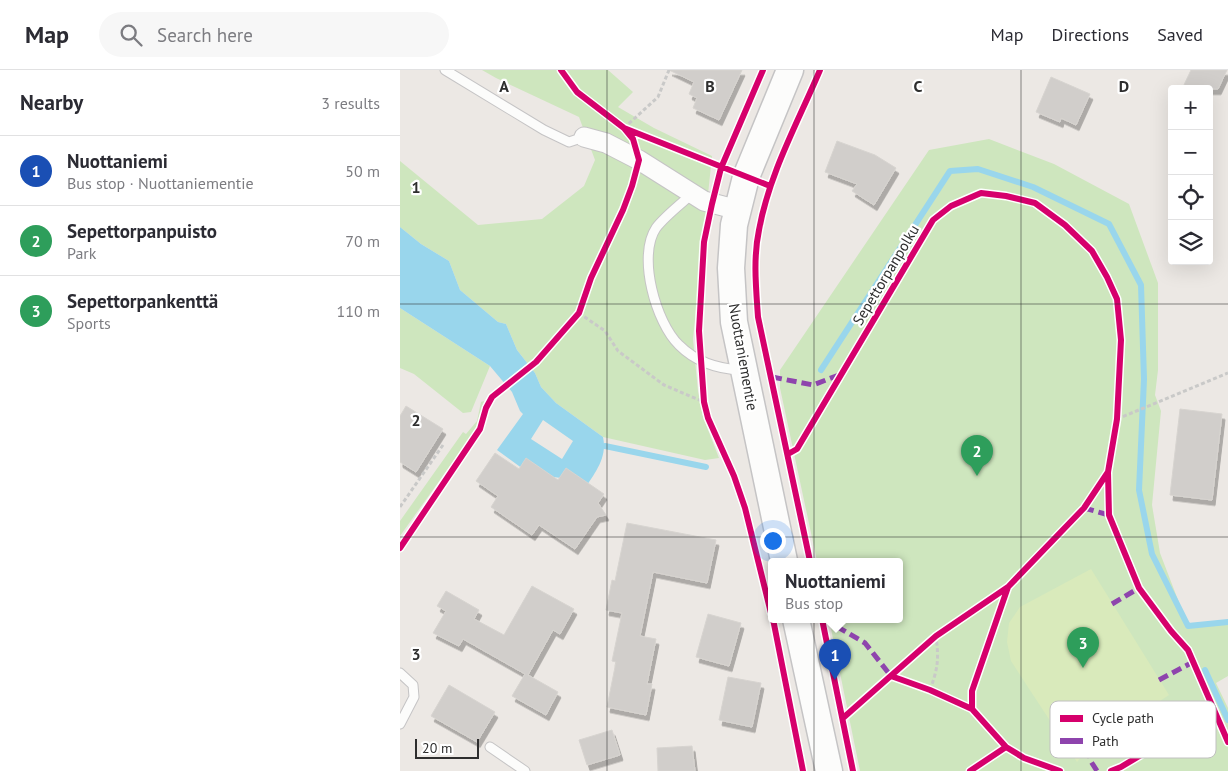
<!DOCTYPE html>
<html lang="en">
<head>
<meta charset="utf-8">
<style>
	body { margin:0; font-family:"PT Sans",sans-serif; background:#f7f7f7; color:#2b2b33 }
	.controls { position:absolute; right:15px; top:15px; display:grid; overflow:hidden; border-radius:5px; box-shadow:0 5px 20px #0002 }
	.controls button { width:45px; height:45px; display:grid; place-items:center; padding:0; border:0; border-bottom:1px solid #e1e1e2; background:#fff; color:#2b2b33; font:25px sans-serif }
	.scale { position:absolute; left:15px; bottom:12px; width:64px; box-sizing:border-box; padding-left:5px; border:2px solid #2e2e2e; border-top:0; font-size:14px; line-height:18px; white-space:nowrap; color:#2e2e2e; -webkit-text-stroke:4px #fff; paint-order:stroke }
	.you { position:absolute; left:372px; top:470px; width:18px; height:18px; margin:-12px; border:4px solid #fff; border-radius:50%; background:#1a73e8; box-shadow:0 0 0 8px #1a73e833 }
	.badge { display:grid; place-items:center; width:32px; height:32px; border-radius:50%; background:#706f6e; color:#fff; font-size:16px; font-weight:700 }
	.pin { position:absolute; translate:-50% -41px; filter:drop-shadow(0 1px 2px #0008) }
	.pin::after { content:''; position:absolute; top:26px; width:18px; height:15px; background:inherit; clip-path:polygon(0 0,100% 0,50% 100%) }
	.popup { position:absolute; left:368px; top:488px; width:135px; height:65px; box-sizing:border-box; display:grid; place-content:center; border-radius:5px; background:#fff; filter:drop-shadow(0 1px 4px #0005); font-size:16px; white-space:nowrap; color:#7c7c81 }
	.popup b { font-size:19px; color:#2b2b33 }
	.popup::after { content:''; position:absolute; left:50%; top:100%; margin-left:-10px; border:10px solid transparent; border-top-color:#fff }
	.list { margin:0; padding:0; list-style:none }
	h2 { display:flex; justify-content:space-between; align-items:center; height:65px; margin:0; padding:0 20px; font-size:21px }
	h2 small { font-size:16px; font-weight:400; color:#7c7c81 }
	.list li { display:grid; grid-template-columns:32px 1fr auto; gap:15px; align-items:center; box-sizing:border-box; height:70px; padding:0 20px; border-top:1px solid #e1e1e2 }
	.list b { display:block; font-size:19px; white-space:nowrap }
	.list p { margin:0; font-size:16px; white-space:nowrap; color:#7c7c81 }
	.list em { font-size:16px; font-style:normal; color:#7c7c81 }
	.icon { flex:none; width:28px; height:28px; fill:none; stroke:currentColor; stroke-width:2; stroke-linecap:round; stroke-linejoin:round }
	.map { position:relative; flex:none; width:828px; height:701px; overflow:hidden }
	header { display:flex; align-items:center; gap:30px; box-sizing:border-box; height:70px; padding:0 25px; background:#fff; border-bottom:1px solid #e1e1e2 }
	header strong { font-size:24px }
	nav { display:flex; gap:28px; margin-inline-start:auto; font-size:18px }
	.search { width:350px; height:45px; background:#f7f7f7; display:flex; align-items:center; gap:12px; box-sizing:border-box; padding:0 18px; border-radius:28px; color:#7c7c81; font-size:19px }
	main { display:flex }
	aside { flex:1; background:#fff }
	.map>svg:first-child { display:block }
	.green { fill:#cee6be }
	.pitch { fill:#d9eabb }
	.water { fill:#99d6ec; fill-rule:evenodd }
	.pier { fill:#ece8e4 }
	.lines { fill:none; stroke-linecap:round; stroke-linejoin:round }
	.stream { stroke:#99d6ec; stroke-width:6 }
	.building { fill:#d1cecb; stroke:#d7d4d0; filter:url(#shadow) }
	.lane-casing { stroke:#c5c4c5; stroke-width:11 }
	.street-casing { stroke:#c5c4c5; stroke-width:21 }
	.secondary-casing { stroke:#c5c4c5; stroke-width:29 }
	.path { stroke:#c9c9c8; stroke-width:3; stroke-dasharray:4 2.5; stroke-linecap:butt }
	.lane { stroke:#fcfcfb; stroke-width:9 }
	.street { stroke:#fcfcfb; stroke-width:19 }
	.secondary { stroke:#fcfcfb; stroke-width:26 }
	.quiet { stroke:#8e44ad; stroke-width:5; stroke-dasharray:10 5; stroke-linecap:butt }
	.cycleway-casing { stroke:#fff; stroke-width:9 }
	.cycleway { stroke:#d6006c; stroke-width:6 }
	.grid { fill:none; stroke:#2e2e2e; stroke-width:1; stroke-opacity:0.55 }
	.labels { text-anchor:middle; stroke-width:4.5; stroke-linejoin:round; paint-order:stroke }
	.street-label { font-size:15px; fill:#2e2e2e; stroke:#fff }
	.key { fill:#fff; stroke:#c0c0c0; stroke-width:1 }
	.key-label { font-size:14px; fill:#2e2e2e }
	.grid-label { font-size:16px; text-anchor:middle; font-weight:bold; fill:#2e2e2e; stroke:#fff; stroke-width:4.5; stroke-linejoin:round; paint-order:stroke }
</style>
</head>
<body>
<header>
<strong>Map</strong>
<div class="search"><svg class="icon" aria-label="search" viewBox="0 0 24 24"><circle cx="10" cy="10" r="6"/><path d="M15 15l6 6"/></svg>Search here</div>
<nav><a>Map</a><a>Directions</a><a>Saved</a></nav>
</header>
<main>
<aside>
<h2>Nearby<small>3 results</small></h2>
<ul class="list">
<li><span class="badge" style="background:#1a4fb4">1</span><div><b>Nuottaniemi</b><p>Bus stop · Nuottaniementie</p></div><em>50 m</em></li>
<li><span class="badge" style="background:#2e9e5b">2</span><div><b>Sepettorpanpuisto</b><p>Park</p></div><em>70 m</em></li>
<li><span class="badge" style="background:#2e9e5b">3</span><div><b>Sepettorpankenttä</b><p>Sports</p></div><em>110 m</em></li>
</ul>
</aside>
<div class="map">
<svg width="828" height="701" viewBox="0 0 828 701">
	<defs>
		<filter id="shadow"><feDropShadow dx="3" dy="5.5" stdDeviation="0" flood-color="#0004"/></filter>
	</defs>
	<rect width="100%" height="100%" fill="#ece8e4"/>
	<path class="green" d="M82,0H208L233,22L218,37L254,58L312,86L293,269L298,321L303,347L319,388L305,390L203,367L156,333L141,317L135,303L117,280L106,254L98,252L60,220L49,191L21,174L0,157V91L78,155L142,149L184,116L195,90L179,47L96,8Z
		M589,69L654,94L729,134L758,213V300L755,325L761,341L752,435L760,483L788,556L828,552V606L816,613L828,638V701H460L429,549H499V491H417L380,318V300L529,80Z
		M0,238L90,296L71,342L63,343L14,304L0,298Z
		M84,331L81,349L77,358L0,466V451L63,362L66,364L77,351L81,332Z"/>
	<path class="pitch" d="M691,499L769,625L689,678L677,692L611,591L607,572L609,553L620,537Z"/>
	<path class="water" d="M0,157L21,174L49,191L60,220L98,252L106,254L117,280L135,303L141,317L156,333L203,367C208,389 193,405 182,423L161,408L146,406L134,407L97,380L123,344L120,341L112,322L90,296L0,238ZM143,350L173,371L162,389L131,369Z"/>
	<path class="pier" d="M129,292L134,298L107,320L102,314Z"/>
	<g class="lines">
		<path class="stream" d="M421,300L550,101L578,99L633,117L709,154L741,215L744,309L739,420L752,484L788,556L828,552
			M205,376L306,397
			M805,600L828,650"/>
	</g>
	<path class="building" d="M269,0H342L319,50L293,38L297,28L289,24L294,12Z
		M791,0H827L818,19H782Z
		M651,7L690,24L676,55L661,48L660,52L636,42Z
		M437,71L475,85L496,98L474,135L452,121L457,114L425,102Z
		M6,336L43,359L16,402L0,392V346Z
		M780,339L822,344L812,430L770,425Z
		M95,383L119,399L126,388L158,410L166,398L204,424L198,433L206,445L197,447L175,479L139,455L132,465L91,437L98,426L76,411Z
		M227,453L316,470L307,513L253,502L240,566L256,569L247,614H252L246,645L207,637L216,592L212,591L222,543L206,540L212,510L215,511Z
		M132,516L174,539L160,564L153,560L128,605L158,622L146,645L112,626L125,604L63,569L59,576L33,563L46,541L37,536L46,521L79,540L74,549L104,565Z
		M308,544L341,553L329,596L296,587Z
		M328,607L361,613L352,657L319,650Z
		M49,615L95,642L77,672L31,646Z
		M212,660L220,685L187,695L179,670Z
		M292,676L295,701H258L257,678Z"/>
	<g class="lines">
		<g class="lane-casing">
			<path id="lane" d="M45,0L144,60L169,72L184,67
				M292,124C282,133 264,147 256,158C237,186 256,253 279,275C296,292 318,299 341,300
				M0,603L13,615L14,627L0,654
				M90,677L125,701"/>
		</g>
		<g class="street-casing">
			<path id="street" d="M184,67L206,73L239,90L304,131L338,140"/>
		</g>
		<g class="secondary-casing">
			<path id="secondary" d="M384,491L334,252L331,198L334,155L346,107L390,0
				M396,549L429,701"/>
		</g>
		<path class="path" d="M224,58L258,27L269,0
			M179,243L205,261L218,281L264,315L304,332
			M717,349L828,303
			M0,437L43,375
			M530,620C538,598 539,589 536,566"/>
		<use href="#lane" class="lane"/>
		<use href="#street" class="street"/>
		<use href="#secondary" class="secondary"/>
		<path class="quiet" d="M372,307L413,315L439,305
			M684,438L709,445
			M712,534L739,518
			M424,549L465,573L491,606
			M759,610L793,592
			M689,678L690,690L697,701"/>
		<g class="cycleway-casing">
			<path id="cycleway" d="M161,0L177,22L224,58L370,116
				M363,0L321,98L312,134L304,172L299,261L304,332L308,348L334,406L345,438L371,543
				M388,384L397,379L533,150L551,136L581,123L606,126L635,133L665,155L692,181L707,207L717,229L721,270L717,349L708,402L709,445L739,518L771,561L788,580L828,672
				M0,478L80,359L86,338L92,327L136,292L179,243L191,208L223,140L232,116L239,90L233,69L224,58
				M410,491L358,247C356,218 353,188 359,160C369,104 398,52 420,0
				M373,549L403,701
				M422,549L453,701
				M491,606L530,620L572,639
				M443,648L536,566L608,517
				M606,677L572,639V621L608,517L684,438L708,402
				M570,701L606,677L624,688L660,701
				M711,701L721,697L814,641"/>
		</g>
		<use href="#cycleway" class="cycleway"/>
	</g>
	<path class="grid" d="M207,0V701M414,0V701M621,0V701M0,234H828M0,467H828"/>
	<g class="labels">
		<g class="street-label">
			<text transform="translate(486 205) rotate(-59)" y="5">Sepettorpanpolku</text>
			<text transform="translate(343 287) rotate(80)" y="5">Nuottaniementie</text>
		</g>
	</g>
	<rect x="650" y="631" width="166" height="57" rx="8" class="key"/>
	<rect x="660" y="645" width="23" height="7" fill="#d6006c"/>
	<rect x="660" y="668" width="23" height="6" fill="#8e44ad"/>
	<g class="key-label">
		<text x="692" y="653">Cycle path</text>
		<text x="692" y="676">Path</text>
	</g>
	<g class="grid-label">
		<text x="104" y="22">A</text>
		<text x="310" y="22">B</text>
		<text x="518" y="22">C</text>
		<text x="724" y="22">D</text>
		<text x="16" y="123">1</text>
		<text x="16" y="356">2</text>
		<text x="16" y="590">3</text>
	</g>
</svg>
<div class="controls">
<button>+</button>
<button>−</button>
<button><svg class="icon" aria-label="locate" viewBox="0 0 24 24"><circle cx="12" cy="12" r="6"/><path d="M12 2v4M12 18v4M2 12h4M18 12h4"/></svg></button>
<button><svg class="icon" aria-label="layers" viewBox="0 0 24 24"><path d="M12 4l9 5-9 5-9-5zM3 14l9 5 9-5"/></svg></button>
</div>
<div class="scale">20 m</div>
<div class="you"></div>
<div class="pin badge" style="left:435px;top:610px;background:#1a4fb4">1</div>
<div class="popup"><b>Nuottaniemi</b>Bus stop</div>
<div class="pin badge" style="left:577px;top:406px;background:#2e9e5b">2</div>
<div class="pin badge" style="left:683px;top:598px;background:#2e9e5b">3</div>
</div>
</main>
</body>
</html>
